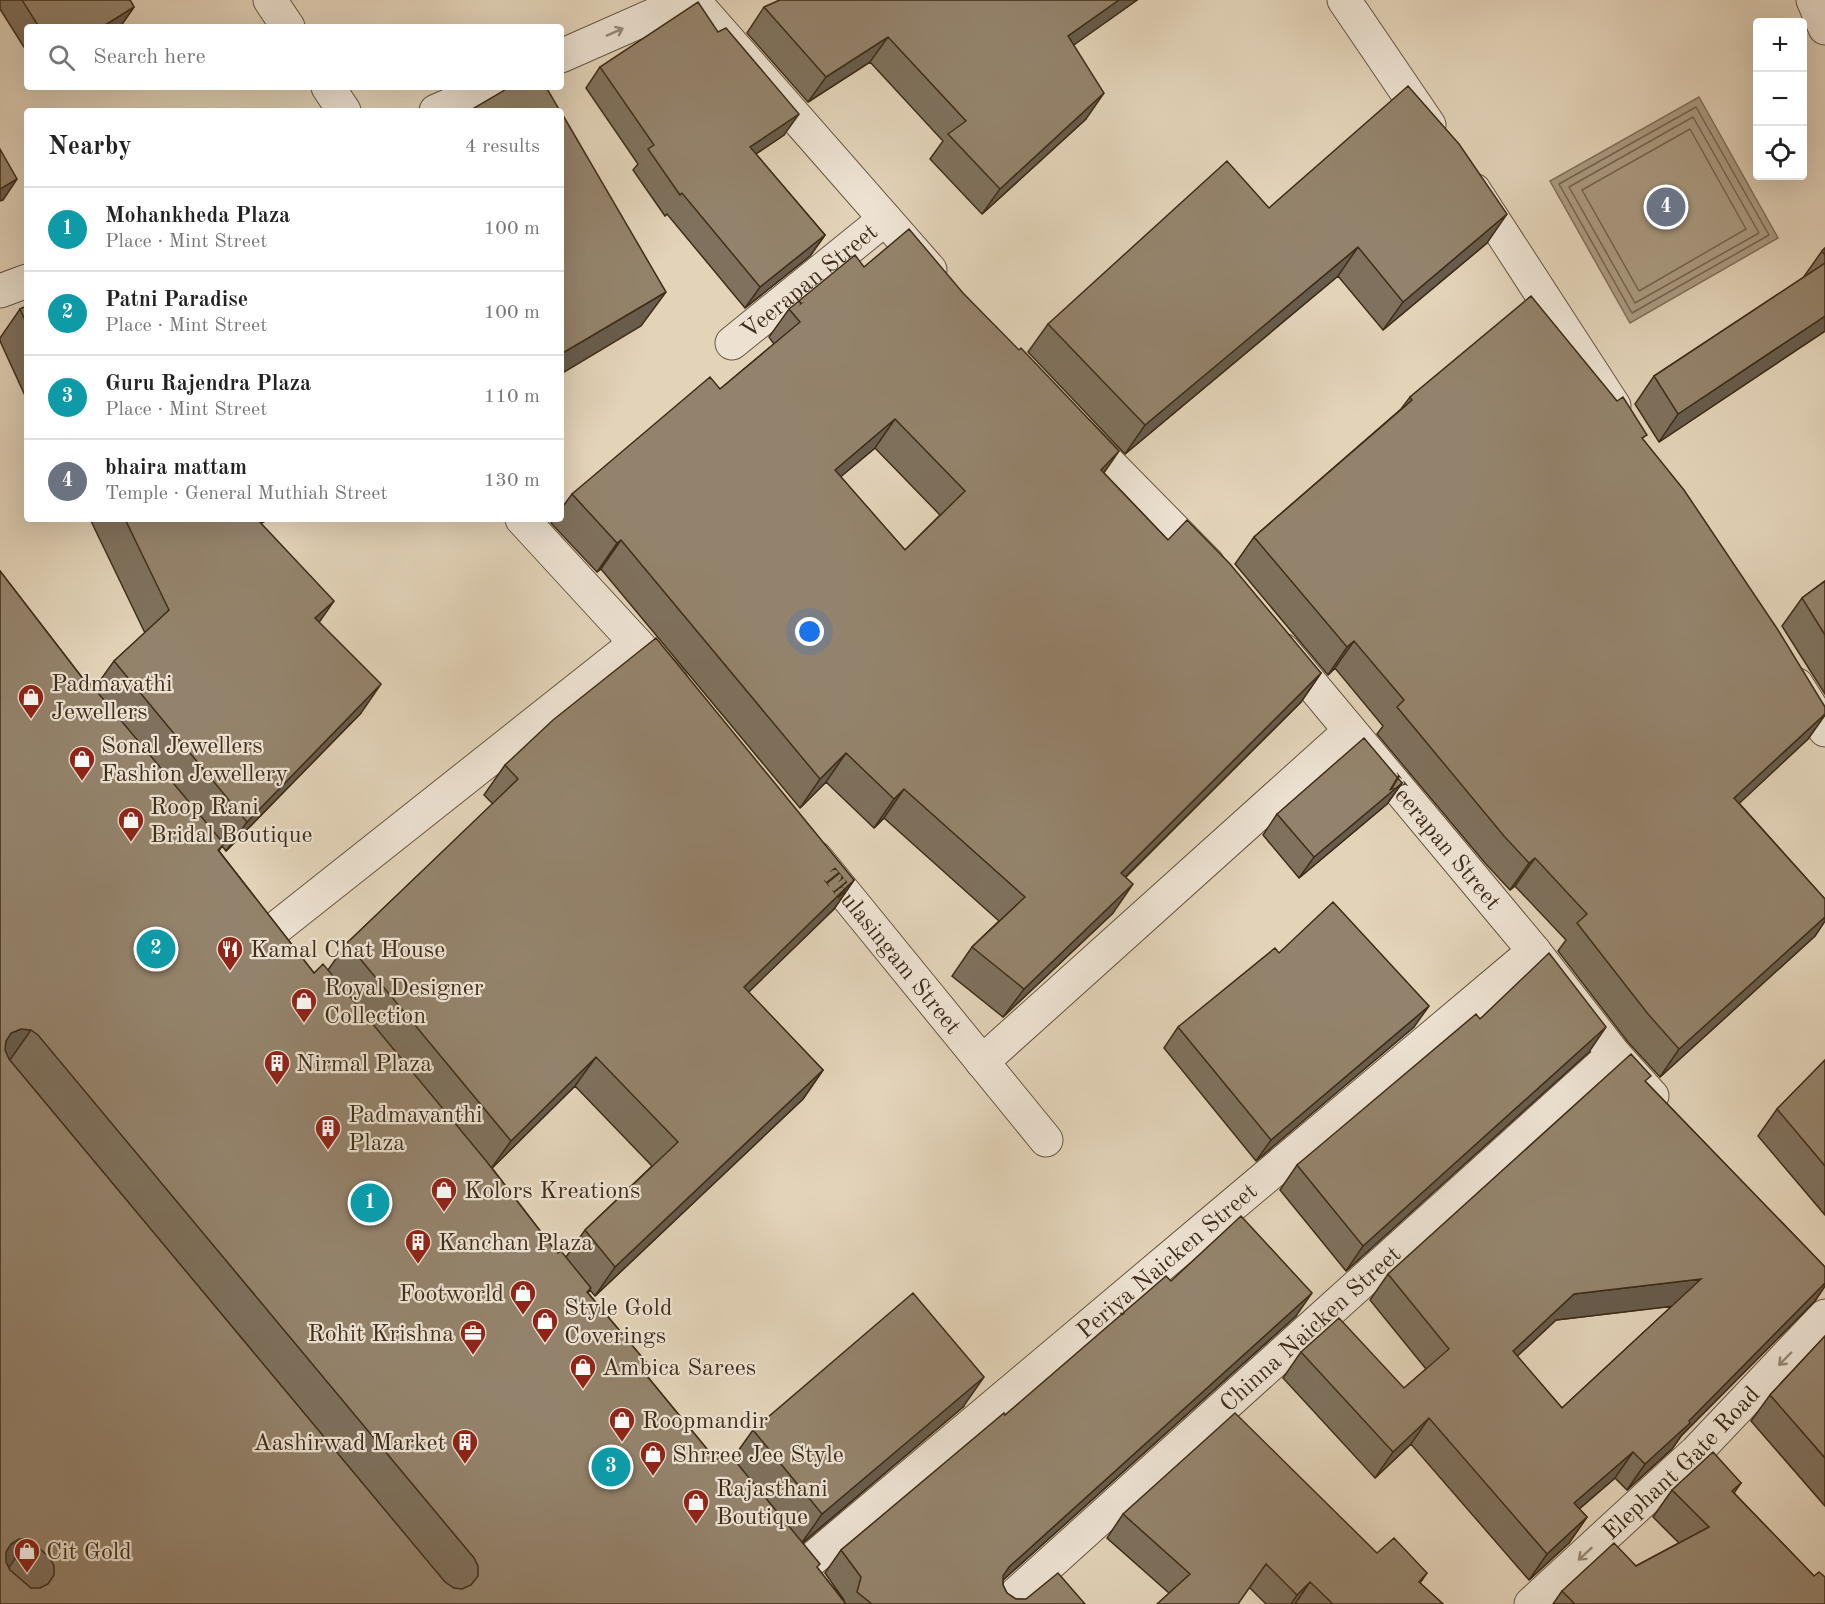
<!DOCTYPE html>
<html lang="en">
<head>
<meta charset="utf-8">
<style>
	body { margin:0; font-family:"Old Standard TT",serif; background:#f2f2f2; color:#222 }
	.controls { position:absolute; right:18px; top:18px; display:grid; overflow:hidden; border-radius:6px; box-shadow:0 6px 24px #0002 }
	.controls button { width:54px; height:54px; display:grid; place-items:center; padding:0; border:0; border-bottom:2px solid #e0e0e0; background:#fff; color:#222; font:30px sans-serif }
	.you { position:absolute; left:810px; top:632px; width:21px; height:21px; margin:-15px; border:4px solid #fff; border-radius:50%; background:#1a73e8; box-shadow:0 0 0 9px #1a73e833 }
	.badge { display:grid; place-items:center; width:39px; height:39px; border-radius:50%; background:#8f2418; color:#fff; font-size:20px; font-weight:700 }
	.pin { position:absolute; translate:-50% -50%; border:3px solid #fff; box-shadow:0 2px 6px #0006 }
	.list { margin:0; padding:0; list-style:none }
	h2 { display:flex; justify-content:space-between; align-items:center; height:78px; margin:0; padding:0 24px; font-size:26px }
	h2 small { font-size:20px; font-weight:400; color:#767676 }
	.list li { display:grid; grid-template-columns:39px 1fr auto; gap:18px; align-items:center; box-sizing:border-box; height:84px; padding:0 24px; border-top:2px solid #e0e0e0 }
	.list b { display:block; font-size:22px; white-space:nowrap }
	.list p { margin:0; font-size:20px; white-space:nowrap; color:#767676 }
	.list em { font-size:20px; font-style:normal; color:#767676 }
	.icon { flex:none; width:33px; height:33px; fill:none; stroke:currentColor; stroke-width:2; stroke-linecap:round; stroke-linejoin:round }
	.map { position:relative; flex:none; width:1825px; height:1604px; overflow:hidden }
	.search { position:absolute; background:#fff; box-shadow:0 6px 24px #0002; left:24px; top:24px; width:540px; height:66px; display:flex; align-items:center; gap:15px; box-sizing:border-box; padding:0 21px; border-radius:6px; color:#767676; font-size:22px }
	.panel { position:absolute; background:#fff; box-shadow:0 6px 24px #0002; left:24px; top:108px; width:540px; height:414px; border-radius:6px }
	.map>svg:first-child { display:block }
	.water { fill:#ab9b83; stroke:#806f59; stroke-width:1.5 }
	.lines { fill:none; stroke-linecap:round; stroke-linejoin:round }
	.shore { stroke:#75644e; stroke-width:1.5 }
	.minor-casing { stroke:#685641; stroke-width:35 }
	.tertiary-casing { stroke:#685641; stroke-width:35 }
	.minor { stroke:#ede2d2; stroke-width:33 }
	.tertiary { stroke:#ede2d2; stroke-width:33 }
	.wall { fill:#7f715d; stroke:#3f2d19; stroke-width:1.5; fill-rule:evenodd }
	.shaded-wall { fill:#685c4c; stroke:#3f2d19; stroke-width:1.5 }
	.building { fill:#94836c; stroke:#3f2d19; stroke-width:1.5; fill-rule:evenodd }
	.oneway { stroke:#968876 }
	.labels { text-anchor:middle; stroke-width:4.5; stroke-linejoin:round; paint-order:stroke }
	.street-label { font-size:24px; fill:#3f2d19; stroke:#ede2d2 }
	.poi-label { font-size:24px; fill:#3f2d19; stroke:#ede2d2; text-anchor:start }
</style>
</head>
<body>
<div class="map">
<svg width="1825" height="1604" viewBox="0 0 1825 1604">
	<rect width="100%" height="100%" fill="#e3d3b9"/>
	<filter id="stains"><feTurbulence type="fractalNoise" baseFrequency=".00333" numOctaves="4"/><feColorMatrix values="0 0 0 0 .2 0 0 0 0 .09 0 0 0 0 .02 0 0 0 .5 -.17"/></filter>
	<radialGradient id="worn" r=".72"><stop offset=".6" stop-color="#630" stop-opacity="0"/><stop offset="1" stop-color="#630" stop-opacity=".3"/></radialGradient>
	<path class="water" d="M1699,97L1778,238L1630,323L1550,181Z"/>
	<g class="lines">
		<path class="shore" d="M1696,107L1769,235L1632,313L1559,184Z
			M1693,117L1759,233L1635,303L1569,187Z
			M1690,129L1746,229L1639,291L1582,190Z"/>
		<g class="minor-casing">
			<g id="minor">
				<path d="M270,0L288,27"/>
				<path d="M693,0L930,270"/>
				<path d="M1344,0L1429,125"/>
				<path d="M1813,0L1825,28"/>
				<path d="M328,87L344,111"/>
				<path d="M1474,190L1614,406"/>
				<path id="s1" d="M732,343L885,219"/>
				<path d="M1078,432L1208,564"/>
				<path d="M522,519L671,681"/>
				<path id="s2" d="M1283,650L1534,951L1614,1054L1652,1096"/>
				<path d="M1797,685L1825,730"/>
				<path id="s3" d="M816,858L1046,1140"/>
				<path d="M270,933L636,643"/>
				<path d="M982,1062L1350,731"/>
				<path id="s4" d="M798,1571L1534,951"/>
				<path id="s5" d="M1005,1604L1614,1054"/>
				<path id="s6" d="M1531,1604L1696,1452L1825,1316"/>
			</g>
		</g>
		<g class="tertiary-casing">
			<path id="tertiary" d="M561,56L688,0
				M436,111L491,87
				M0,291L27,281"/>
		</g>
		<use href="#minor" class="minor"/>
		<use href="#tertiary" class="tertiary"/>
	</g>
	<path class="wall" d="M0,0H130L134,7L120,27H27V52L0,9Z
		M780,0H1137L1073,45L1086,119L982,214L930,159L943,141L870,62L808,102L747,33L764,7Z
		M600,67L784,135L756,154L825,235L810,256L745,308L667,214L665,216L633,170L638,164L586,88Z
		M1269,208L1487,243L1383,330L1338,276L1125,454L1028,352L1048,324Z
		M1825,248V331L1659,442L1635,404L1654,376L1803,278L1822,251Z
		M864,267L1104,473L1168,540L1321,673L1301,702L1126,877L1113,913L1003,1017L952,976L972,947L999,921L884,818L874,828L826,782L800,808L601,569L597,572L551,523L554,519H561V509L572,494L720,389L774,344L769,337L789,309ZM875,448L940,515L905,550L840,477Z
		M27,306V400L0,341V338L20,309Z
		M1410,397L1643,440L1825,707V715L1808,739L1739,803L1825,899V921L1815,936L1660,1077L1628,1042L1558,951L1566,940L1515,886L1510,890L1485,863L1377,734L1383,726L1335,668L1328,675L1235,564L1254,537L1401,409Z
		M90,519H269L261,523L319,622L361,713L226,851L222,846L219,851L314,973L328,970L347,943L493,804L484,795L505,765L854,880L834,909L748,992L823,1070L803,1099L595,1296L590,1290L588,1293L652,1369L647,1376L716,1460L733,1458L753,1430L963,1407L803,1543L817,1568L844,1601V1600L825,1573L841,1550L1005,1415L1171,1281L1296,1316L1003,1580V1585L1007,1593L1016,1599L1085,1604H0V571L87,684L94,689L114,661L145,633ZM575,1086L652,1166L585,1230L566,1257L558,1253L551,1245L492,1168Z
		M1825,581V694L1782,626L1802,598Z
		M1402,783L1387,804L1299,878L1263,835L1277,814Z
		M1279,953L1414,1027L1256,1161L1164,1048L1178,1027Z
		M1480,1019L1589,1052L1346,1271L1280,1190L1297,1165Z
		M1825,1060V1215L1758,1136L1777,1109Z
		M1646,1082L1825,1267V1286L1815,1301L1681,1436L1672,1449L1627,1490L1615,1478L1579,1509L1587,1517L1569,1543L1529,1580L1411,1444L1375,1478L1283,1378L1301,1352L1404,1388L1426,1369L1370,1300L1388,1274ZM1672,1306L1562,1408L1517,1356L1556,1320Z
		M1825,1336V1506L1751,1421L1770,1395Z
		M1741,1483L1734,1493L1814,1576L1825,1604H1553L1562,1591L1636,1566L1679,1543L1653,1517L1672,1490Z
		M1123,1514L1377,1553L1427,1573L1420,1583L1443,1604H1266L1250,1588L1169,1593L1107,1538Z"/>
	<path class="shaded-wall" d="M1119,0H1137L1050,62L1068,36Z
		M134,7L120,27H102Z
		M888,37L870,62L808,102L826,77Z
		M1104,93L1086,119L982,214L1000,189Z
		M799,114L784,135L735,168L750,147Z
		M17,179L3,200L0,201V189Z
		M1507,214L1487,243L1383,330L1403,302Z
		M825,235L810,256L745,308L760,287Z
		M1358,247L1338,276L1125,454L1145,425Z
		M666,292L641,326L561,374V354Z
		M1825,316V331L1659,442L1678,414Z
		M895,419L875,448L814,499L835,470Z
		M1119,451L1099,480L1101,470Z
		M243,519H269L229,540Z
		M621,540L601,569L597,572L617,543Z
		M334,601L313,631L315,618Z
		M1354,641L1335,668L1328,675L1347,647Z
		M1321,673L1301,702L1101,901L1121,873Z
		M381,684L361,713L226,851L247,822Z
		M1825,714V715L1808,739L1715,826L1734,798Z
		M846,753L826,782L800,808L820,779Z
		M1402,783L1387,804L1299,878L1314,857Z
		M904,789L884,818L874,828L894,799Z
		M1535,858L1515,886L1510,890L1529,863Z
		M854,880L834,909L723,1017L744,987Z
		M1133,884L1113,913L1003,1017L1024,989Z
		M1825,917V921L1815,936L1660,1077L1679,1049Z
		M1429,1006L1414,1027L1256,1161L1271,1140Z
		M1606,1027L1589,1052L1346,1271L1363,1246Z
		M21,1029L31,1030L7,1064L0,1049L11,1033Z
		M596,1057L575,1086L490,1170L511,1141Z
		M823,1070L803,1099L595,1296L615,1267Z
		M1701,1279L1683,1305L1556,1320L1495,1377L1513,1351L1574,1294Z
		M1825,1283V1286L1815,1301L1681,1436L1672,1449L1627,1490L1645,1464Z
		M1312,1293L1296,1316L992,1590L1009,1567Z
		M984,1377L963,1407L801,1544L822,1514Z
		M1429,1418L1411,1444L1375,1478L1393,1452Z
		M1633,1452L1615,1478L1556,1529L1574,1503Z
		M1587,1517L1569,1543L1529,1580L1547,1554Z
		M19,1539H29L5,1573L0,1559L11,1544Z
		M1310,1582L1295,1604H1291L1297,1595Z"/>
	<path class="building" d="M22,0H130L134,7L102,27H39Z
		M780,0H1119L1068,36L1104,93L1000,189L948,134L966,121L888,37L826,77L764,7Z
		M698,2L718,32L726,28L799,114L750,147L825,235L760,287L682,193L680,195L648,149L654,145L600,67Z
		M1408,86L1459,144L1507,214L1403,302L1358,247L1145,425L1048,324L1227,161L1269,208Z
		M510,87H546L560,111H469Z
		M561,112L666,292L561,354Z
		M0,149L17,179L0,189Z
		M909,229L963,293L1019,350L1021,348L1119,451L1101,470L1168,540L1187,520L1230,564L1321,673L1121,873L1133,884L1024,989L972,947L1025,897L904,789L894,799L846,753L820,779L621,540L617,543L572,494L710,377L720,389L800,322L789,309L855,255L864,267ZM895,419L965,491L905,550L835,470Z
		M1825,248V255L1822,251Z
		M1825,263V316L1678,414L1654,376Z
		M1531,296L1617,401L1623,397L1647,435L1642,438L1684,490L1778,630L1825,707V714L1734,798L1825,899V917L1679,1049L1648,1014L1577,923L1587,914L1535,858L1529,863L1504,836L1397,707L1404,700L1354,641L1347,647L1254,537L1412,400L1410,397Z
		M27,306V325L20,309Z
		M125,519H257L334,601L315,618L381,684L247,822L114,661L169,610Z
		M0,571L87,684L89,682L224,844L218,850L314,973L323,964L487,1162L551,1245L558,1253L561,1251L591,1288L587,1292L652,1369L646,1375L716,1460L727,1451L820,1564L817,1567L846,1604H0ZM21,1029L31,1030L38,1035L474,1558L478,1566V1576L471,1585L462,1589L454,1588L445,1582L9,1059L5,1050L6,1041L11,1033ZM19,1539H29L50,1558L54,1566V1575L48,1584L40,1588H31L10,1570L6,1562V1552L11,1544Z
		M1825,581V635L1802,598Z
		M656,638L854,880L744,987L823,1070L615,1267L585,1230L678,1142L596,1057L511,1141L347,943L518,779L505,765L553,720Z
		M1364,738L1402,783L1314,857L1277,814Z
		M1333,902L1429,1006L1271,1140L1178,1027L1275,948L1279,953Z
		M1549,953L1606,1027L1363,1246L1297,1165L1476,1014L1480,1019Z
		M1631,1054L1651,1076L1645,1081L1825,1267V1283L1689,1421L1690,1423L1645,1464L1633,1452L1574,1503L1587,1517L1547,1554L1429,1418L1393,1452L1301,1352L1339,1318L1404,1388L1449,1349L1388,1274ZM1701,1279L1562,1408L1513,1351L1574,1294Z
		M1825,1060V1166L1777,1109Z
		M1241,1216L1312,1293L1009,1567L1003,1576V1585L1007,1593L1016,1599H1026L1058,1573L1085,1604H872L857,1592L861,1577L841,1550L1004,1413L1005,1415L1166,1276L1171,1281Z
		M913,1293L984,1377L822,1514L753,1430Z
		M1825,1336V1458L1770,1395Z
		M1235,1413L1377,1553L1394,1538L1427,1573L1419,1582L1443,1604H1333L1310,1582L1297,1595L1266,1564L1238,1604H1157L1190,1574L1123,1514Z
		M1713,1452L1741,1483L1732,1491L1814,1576L1819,1572L1825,1577V1604H1575L1562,1591L1614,1543L1636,1566L1709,1527L1672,1490Z"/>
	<defs><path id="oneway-shaft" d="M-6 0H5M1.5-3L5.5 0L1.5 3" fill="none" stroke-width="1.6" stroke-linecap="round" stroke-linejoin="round" transform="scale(1.5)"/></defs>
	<g class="oneway">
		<use href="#oneway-shaft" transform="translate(615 32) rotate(-24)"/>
		<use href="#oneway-shaft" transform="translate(1785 1359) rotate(134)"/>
		<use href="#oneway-shaft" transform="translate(1585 1554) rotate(137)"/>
	</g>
	<defs>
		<g id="shop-pin" transform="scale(1.35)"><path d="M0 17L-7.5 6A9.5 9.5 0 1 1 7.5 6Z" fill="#8f2418" stroke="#ede2d2"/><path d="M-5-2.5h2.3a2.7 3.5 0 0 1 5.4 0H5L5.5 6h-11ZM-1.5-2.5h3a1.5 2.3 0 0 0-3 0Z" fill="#fff"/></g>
		<g id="restaurant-pin" transform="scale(1.35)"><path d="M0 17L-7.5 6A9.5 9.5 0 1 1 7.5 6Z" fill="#8f2418" stroke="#ede2d2"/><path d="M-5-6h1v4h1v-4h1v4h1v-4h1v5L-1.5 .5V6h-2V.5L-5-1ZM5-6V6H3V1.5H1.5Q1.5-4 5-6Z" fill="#fff"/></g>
		<g id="building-pin" transform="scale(1.35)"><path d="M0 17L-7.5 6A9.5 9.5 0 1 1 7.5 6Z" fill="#8f2418" stroke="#ede2d2"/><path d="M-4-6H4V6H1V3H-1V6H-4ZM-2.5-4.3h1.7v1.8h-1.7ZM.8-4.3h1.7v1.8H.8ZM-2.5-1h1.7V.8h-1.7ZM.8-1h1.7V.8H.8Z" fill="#fff"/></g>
		<g id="office-pin" transform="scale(1.35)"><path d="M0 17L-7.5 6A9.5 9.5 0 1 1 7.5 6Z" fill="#8f2418" stroke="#ede2d2"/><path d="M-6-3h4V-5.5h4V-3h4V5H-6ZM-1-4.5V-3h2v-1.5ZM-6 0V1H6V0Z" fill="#fff"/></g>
	</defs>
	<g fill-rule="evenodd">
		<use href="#shop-pin" x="31" y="697"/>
		<use href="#shop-pin" x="82" y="759"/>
		<use href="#shop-pin" x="131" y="820"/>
		<use href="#restaurant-pin" x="230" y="949"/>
		<use href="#shop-pin" x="304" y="1001"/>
		<use href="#building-pin" x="277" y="1063"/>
		<use href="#building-pin" x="328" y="1128"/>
		<use href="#shop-pin" x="444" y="1190"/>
		<use href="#building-pin" x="418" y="1242"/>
		<use href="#shop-pin" x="523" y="1293"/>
		<use href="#shop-pin" x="545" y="1321"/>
		<use href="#office-pin" x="473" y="1333"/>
		<use href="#shop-pin" x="583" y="1367"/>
		<use href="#shop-pin" x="622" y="1420"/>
		<use href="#building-pin" x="465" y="1442"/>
		<use href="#shop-pin" x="653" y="1454"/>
		<use href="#shop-pin" x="696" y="1502"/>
		<use href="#shop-pin" x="27" y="1551"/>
	</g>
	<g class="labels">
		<g class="street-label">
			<text dy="8" stroke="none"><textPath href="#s1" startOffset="99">Veerapan Street</textPath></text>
			<text dy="8" stroke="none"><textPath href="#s2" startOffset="250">Veerapan Street</textPath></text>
			<text dy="8" stroke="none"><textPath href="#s3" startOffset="120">Thulasingam Street</textPath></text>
			<text dy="8" stroke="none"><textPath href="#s4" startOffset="482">Periya Naicken Street</textPath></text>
			<text dy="8" stroke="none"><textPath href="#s5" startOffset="411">Chinna Naicken Street</textPath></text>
			<text dy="8" stroke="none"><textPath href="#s6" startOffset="206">Elephant Gate Road</textPath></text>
		</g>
		<g class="poi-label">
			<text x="51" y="691">Padmavathi<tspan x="51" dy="28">Jewellers</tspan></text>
			<text x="101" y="753">Sonal Jewellers<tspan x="101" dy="28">Fashion Jewellery</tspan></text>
			<text x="150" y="814">Roop Rani<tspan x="150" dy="28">Bridal Boutique</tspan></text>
			<text x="250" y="957">Kamal Chat House</text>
			<text x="324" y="995">Royal Designer<tspan x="324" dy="28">Collection</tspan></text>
			<text x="296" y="1071">Nirmal Plaza</text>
			<text x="348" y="1122">Padmavanthi<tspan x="348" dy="28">Plaza</tspan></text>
			<text x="464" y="1198">Kolors Kreations</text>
			<text x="438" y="1250">Kanchan Plaza</text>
			<text x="504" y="1301" text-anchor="end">Footworld</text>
			<text x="564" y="1315">Style Gold<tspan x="564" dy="28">Coverings</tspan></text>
			<text x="454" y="1341" text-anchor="end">Rohit Krishna</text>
			<text x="602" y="1375">Ambica Sarees</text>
			<text x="642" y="1428">Roopmandir</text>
			<text x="446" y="1450" text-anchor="end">Aashirwad Market</text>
			<text x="672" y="1462">Shrree Jee Style</text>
			<text x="716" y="1496">Rajasthani<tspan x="716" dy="28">Boutique</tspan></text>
			<text x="46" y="1559">Cit Gold</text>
		</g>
	</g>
	<rect width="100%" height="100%" filter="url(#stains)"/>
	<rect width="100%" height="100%" fill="url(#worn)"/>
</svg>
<div class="controls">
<button>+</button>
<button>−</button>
<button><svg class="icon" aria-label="locate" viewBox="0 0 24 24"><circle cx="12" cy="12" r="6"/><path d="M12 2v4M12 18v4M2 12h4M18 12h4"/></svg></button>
</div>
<div class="you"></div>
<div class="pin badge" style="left:370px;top:1203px;background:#0f9aa8">1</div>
<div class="pin badge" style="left:156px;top:949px;background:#0f9aa8">2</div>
<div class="pin badge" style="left:611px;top:1467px;background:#0f9aa8">3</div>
<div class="pin badge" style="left:1666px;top:207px;background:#6b7280">4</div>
<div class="search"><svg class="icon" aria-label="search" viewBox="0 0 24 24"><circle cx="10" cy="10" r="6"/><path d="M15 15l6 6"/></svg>Search here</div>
<section class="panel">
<h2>Nearby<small>4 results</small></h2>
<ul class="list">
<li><span class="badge" style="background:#0f9aa8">1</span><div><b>Mohankheda Plaza</b><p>Place · Mint Street</p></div><em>100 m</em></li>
<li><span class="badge" style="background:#0f9aa8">2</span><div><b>Patni Paradise</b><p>Place · Mint Street</p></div><em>100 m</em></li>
<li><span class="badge" style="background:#0f9aa8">3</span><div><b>Guru Rajendra Plaza</b><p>Place · Mint Street</p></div><em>110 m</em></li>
<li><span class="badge" style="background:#6b7280">4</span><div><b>bhaira mattam</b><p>Temple · General Muthiah Street</p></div><em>130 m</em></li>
</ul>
</section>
</div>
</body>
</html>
